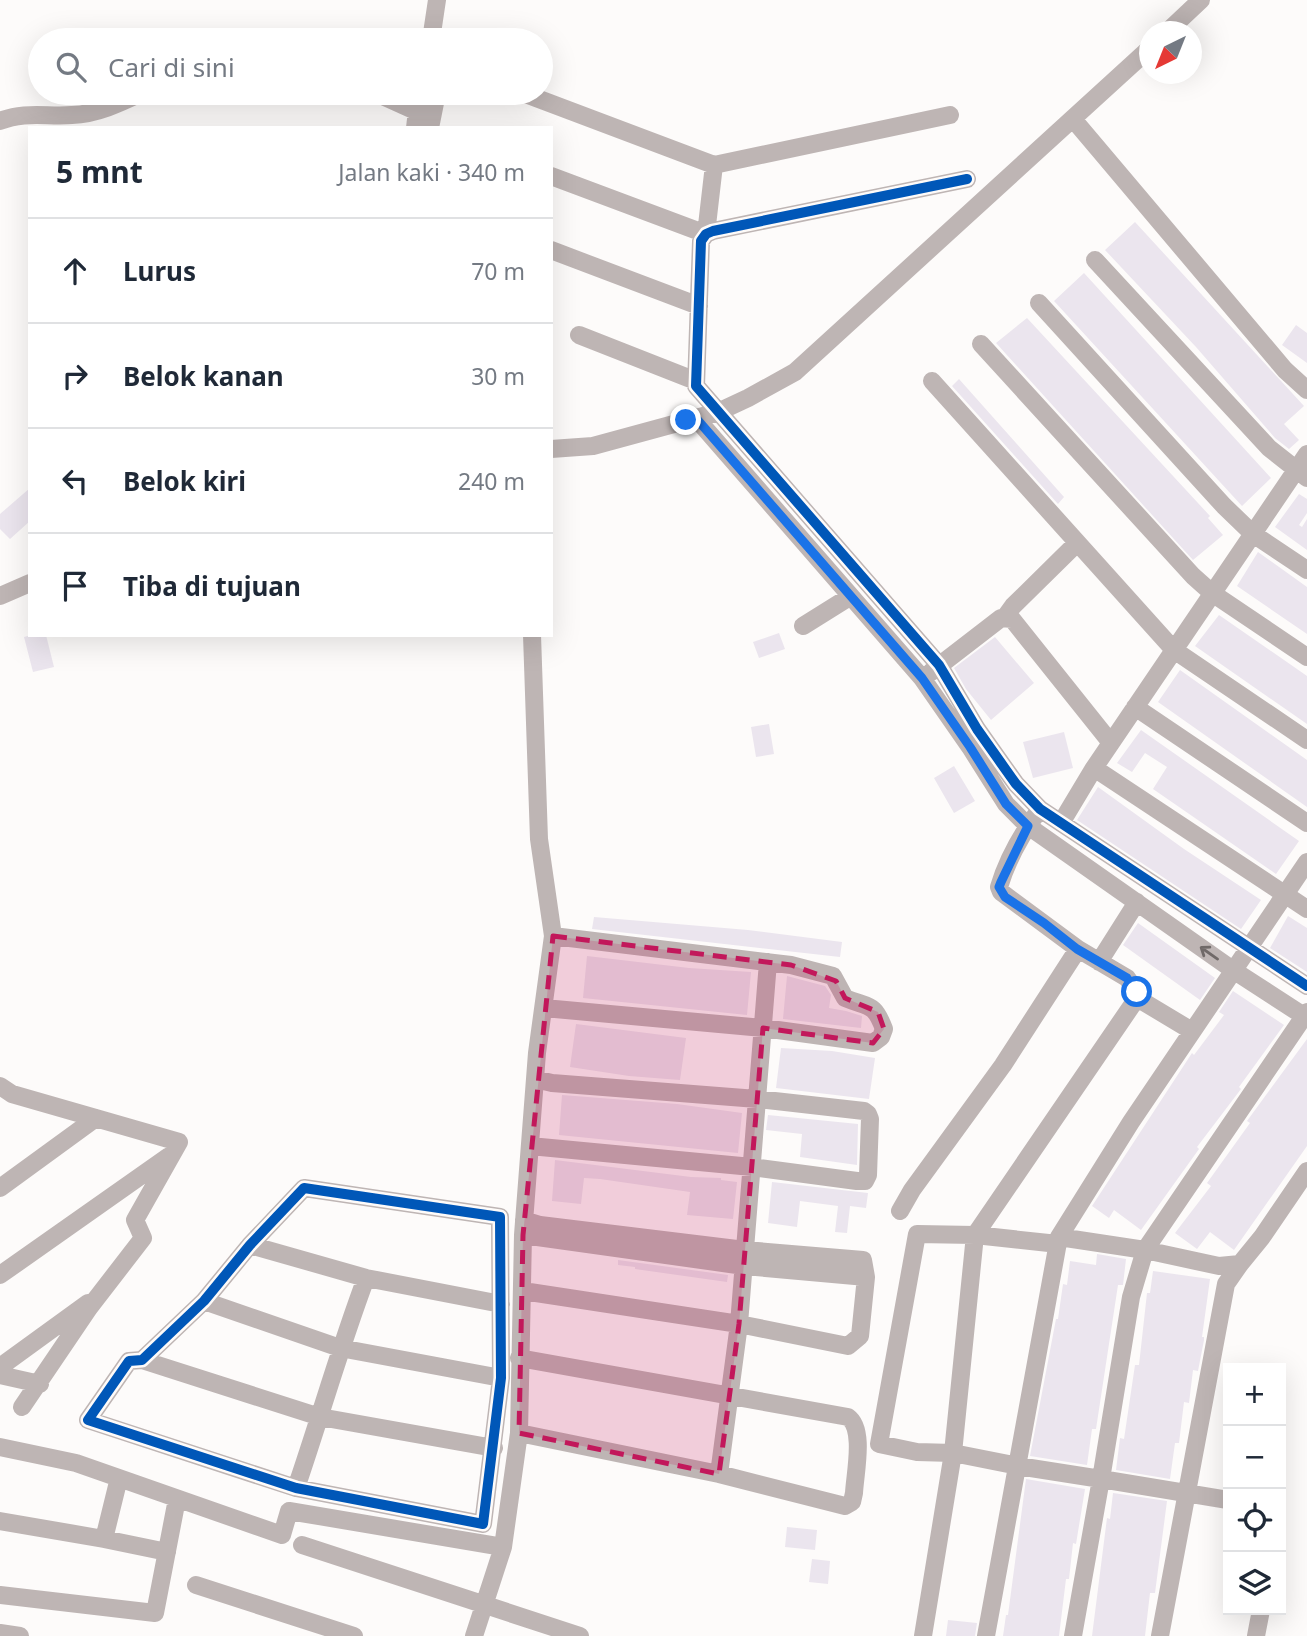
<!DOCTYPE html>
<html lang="id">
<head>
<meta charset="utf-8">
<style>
	body { margin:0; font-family:"Noto Sans",sans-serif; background:#f6f6f7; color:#1f2937 }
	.controls { position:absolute; right:21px; bottom:21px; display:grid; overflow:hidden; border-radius:0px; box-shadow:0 7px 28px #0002 }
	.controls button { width:63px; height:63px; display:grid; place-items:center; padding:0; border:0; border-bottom:2px solid #e0e1e3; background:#fff; color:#1f2937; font:35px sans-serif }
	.compass { position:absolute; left:1139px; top:21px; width:63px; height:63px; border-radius:50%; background:#fff; box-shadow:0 7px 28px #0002; rotate:223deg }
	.stop { position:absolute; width:21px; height:21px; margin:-16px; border:5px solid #1a73e8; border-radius:50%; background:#fff }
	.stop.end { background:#1a73e8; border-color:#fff; box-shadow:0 2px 7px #0008 }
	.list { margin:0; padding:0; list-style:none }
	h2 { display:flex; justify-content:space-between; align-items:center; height:91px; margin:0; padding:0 28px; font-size:30px }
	h2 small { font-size:23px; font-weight:400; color:#747a83 }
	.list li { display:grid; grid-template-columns:46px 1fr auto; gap:21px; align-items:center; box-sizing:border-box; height:105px; padding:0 28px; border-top:2px solid #e0e1e3 }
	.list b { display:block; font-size:26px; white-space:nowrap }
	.list em { font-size:23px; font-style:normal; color:#747a83 }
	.icon { flex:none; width:38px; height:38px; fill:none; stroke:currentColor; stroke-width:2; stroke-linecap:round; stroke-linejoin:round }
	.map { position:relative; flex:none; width:1307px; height:1636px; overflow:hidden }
	.search { position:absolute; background:#fff; box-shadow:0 7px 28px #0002; left:28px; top:28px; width:525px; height:77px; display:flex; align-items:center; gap:18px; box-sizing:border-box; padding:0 24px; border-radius:38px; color:#747a83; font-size:26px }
	.panel { position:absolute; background:#fff; box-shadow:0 7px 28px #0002; left:28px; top:126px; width:525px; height:511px; border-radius:0px }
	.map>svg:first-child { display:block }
	.building { fill:#ebe5ee }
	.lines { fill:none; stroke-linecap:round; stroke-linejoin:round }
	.street { stroke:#beb5b4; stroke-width:18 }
	.cycleway-casing { stroke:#fefbf9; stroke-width:15 }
	.cycleway { stroke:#0057b8; stroke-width:10 }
	.oneway { stroke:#706968 }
	.route { stroke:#1a73e8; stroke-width:9 }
	.marked { fill:#c2185b; fill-opacity:0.2; stroke:#c2185b; stroke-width:5; stroke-dasharray:14 9; stroke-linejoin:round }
</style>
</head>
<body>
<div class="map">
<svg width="1307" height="1636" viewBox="0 0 1307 1636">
	<rect width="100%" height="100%" fill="#fdfbfa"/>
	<path class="building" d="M1135,222L1304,406L1284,424L1299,440L1289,449L1275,438L1196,347L1105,250Z
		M1084,273L1271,478L1242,506L1054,301Z
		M1027,318L1210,516L1208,518L1223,535L1193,560L996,343Z
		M1296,325L1307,333V363L1282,345Z
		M959,379L1064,497L1058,504L952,386Z
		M30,488V521L10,539L0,529V514Z
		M1299,494L1307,499V513L1299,525L1302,527L1307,519V550L1275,527Z
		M1258,552L1307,587V634L1237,586Z
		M1219,615L1307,676V724L1195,646Z
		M779,633L785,649L759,658L753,642Z
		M32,635H46L54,667L33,672L24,637Z
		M995,637L1034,683L991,720L966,689L954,668Z
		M1180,670L1307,760V807L1158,702Z
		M769,724L774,754L756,757L751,727Z
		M1141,730L1299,841L1276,874L1153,789L1167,767L1145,753L1132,772L1117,763Z
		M1064,732L1073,768L1033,778L1023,742Z
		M954,766L975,801L954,813L934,778Z
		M1098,787L1184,849L1261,900L1241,929L1077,820Z
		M1288,916L1307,928V972L1270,948Z
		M594,917L748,930L842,942L840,957L592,929Z
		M1138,923L1215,978L1200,1000L1123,945Z
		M587,956L689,968L751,972L747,1015L583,998Z
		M787,976L825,986L831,995L829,1008L846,1011L862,1016L861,1028L783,1019Z
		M1233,991L1284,1025L1239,1087L1241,1089L1197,1147L1199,1149L1141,1230L1114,1210L1109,1218L1092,1206L1192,1053L1194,1055L1224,1015L1219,1012Z
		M576,1024L686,1038L680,1080L629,1076L570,1067Z
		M1307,1039V1146L1234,1250L1210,1232L1197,1249L1175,1233L1211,1186L1207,1183L1250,1123L1247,1121Z
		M781,1048L832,1051L875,1058L869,1099L776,1088Z
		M562,1095L677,1104L742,1113L738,1153L559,1135Z
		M768,1115L858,1124L857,1165L800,1157L802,1134L766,1130Z
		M555,1160L691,1177L721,1178V1180L737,1182L733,1219L687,1215L690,1192L600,1179L584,1178L581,1204L552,1201Z
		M772,1182L868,1193L866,1208L850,1206L847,1233L835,1232L838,1206L800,1201L797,1227L768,1223Z
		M1097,1254L1126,1259L1123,1285H1118L1096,1429H1092L1087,1465L1030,1456L1056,1319H1058L1063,1284L1067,1285L1070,1261L1096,1265Z
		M618,1260L728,1275L727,1282L635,1269V1267L618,1265Z
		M1153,1271L1210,1279L1202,1337H1204V1340L1198,1371L1193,1370L1189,1403L1184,1402L1179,1443H1175L1170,1479L1116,1470L1120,1438L1124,1439L1135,1365H1139L1147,1293H1150Z
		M1026,1479L1085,1489L1076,1544L1073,1543L1069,1579H1066L1059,1636H1003L1006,1615H1008Z
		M1113,1493L1167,1501L1155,1593H1150L1145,1636H1092L1107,1518L1110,1519Z
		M787,1527L817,1530L815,1550L785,1547Z
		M812,1559L830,1561L828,1584L809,1582Z
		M948,1620L977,1623L975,1636H946Z"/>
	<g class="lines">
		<path class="street" d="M1167,32L1201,0
			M431,40L437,0
			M376,93L418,112
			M523,93L714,165L706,234L551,176
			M1073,119L1285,370L1307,390
			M0,121C24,111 48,117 72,115C97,114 120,103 141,93
			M415,128L419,93
			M430,128L437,93
			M714,165L950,115
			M967,179L713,231L706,234L701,241L696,386L939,665L977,729L1001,763L1016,784L1040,809L1307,986
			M551,250L699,306
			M1095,260L1269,448L1307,478
			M1039,303L1224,506L1253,534L1307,570
			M579,335L696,381
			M981,344L1193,576L1212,593L1307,657
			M932,381L1174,650L1307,740
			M695,417L922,678L970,747L1006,804L1028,826L1233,970L1307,1018
			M551,449L593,446L718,412L748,398L795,372L1150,48
			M0,596L30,583
			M1005,617L1013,606L1077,543
			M803,626L851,596
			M532,635L539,839L553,936L791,965L833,976L845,998C869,1008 874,1002 884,1029L881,1037L873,1043L763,1028L544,1008
			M931,672L1001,618L1012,619L1111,743
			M1135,707L1307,823
			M1094,768L1307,909
			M1061,823L1094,768L1307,454
			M1099,962L1137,902
			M1137,998L1192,1031
			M0,1086L12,1094L179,1142L135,1220L143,1238L89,1308L22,1407
			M530,1146L752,1167L857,1181H865L868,1175L870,1119L868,1114L864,1111L757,1099L552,1083L535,1079
			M0,1188L96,1118
			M304,1188L500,1217L501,1378L483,1524L296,1488L88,1420L129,1361L142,1360L204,1301L250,1245Z
			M900,1211L912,1190L1003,1065L1078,949
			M523,1235L744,1266L866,1277
			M1059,1237L1145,1250L1307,1012
			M1058,1244L975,1235L917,1234L879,1444L917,1452L953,1453L1018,1466L1101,1479L1131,1297L1145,1250L1219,1266L1240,1264L1262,1237L1307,1171
			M250,1245L366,1278L501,1304
			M0,1275L169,1156
			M523,1291L739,1324L848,1346L860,1336L866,1277L863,1260L745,1250L540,1225L524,1220
			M204,1301L340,1348L501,1378
			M519,1358L848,1417C865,1429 855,1473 854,1493L852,1502L845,1506L719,1474L519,1433
			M142,1360L320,1417L494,1448
			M0,1367L88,1303
			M0,1375L40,1384
			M0,1447L76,1463L282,1535L289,1511L503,1547L519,1433L523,1235L537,1053L553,936
			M719,1474L739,1324L768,962
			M119,1478L104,1539L167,1552
			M296,1488C320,1418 340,1347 366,1278
			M0,1521L104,1539
			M302,1545L580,1636
			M196,1585L354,1636
			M0,1595L155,1613L177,1499
			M0,1633L20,1636
			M474,1636L503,1547
			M923,1636L953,1453L975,1235L1137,998V992L1127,978L1078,949L1001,892L999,887C1007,860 1023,832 1040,809
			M986,1636L1059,1237L1131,1122L1307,862
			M1073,1636L1101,1479L1228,1500
			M1160,1636L1226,1284L1240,1264
			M1256,1636L1261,1610"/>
		<g class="cycleway-casing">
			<path id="cycleway" d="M967,179L713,231L706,234L701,241L696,386L939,665L977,729L1001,763L1016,784L1040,809L1307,986
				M304,1188L500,1217L501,1378L483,1524L296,1488L88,1420L129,1361L142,1360L204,1301L250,1245Z"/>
		</g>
		<use href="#cycleway" class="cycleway"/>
	</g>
	<defs><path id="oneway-shaft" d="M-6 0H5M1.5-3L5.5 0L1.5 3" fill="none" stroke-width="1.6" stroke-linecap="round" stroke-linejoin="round" transform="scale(1.75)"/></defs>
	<use class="oneway" href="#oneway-shaft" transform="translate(1209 953) rotate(-145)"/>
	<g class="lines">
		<path class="route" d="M686,420L695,417L922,678L970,747L1006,804L1028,826L1001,882L999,887L1005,897L1044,923L1077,949L1127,978L1137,992"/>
	</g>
	<path class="marked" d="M553,936L791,965L836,981L845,998L878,1012L884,1029L873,1043L763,1028L739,1324L719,1474L519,1433L523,1235Z"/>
</svg>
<div class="controls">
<button>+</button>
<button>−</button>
<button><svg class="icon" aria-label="locate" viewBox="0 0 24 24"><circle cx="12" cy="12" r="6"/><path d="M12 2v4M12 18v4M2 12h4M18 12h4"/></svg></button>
<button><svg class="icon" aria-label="layers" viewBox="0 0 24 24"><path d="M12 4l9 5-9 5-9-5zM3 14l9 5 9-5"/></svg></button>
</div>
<svg class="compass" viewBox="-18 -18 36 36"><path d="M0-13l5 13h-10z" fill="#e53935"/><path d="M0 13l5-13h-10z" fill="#747a83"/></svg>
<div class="stop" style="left:1137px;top:992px"></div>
<div class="stop end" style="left:686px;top:420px"></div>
<div class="search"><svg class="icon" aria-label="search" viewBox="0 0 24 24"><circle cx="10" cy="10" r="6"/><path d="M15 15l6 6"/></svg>Cari di sini</div>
<section class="panel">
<h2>5 mnt<small>Jalan kaki · 340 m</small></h2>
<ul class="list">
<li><svg class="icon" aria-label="ahead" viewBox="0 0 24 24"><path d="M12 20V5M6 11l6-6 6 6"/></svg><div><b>Lurus</b></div><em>70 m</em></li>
<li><svg class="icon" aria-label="right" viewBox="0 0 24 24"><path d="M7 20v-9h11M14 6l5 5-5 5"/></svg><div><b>Belok kanan</b></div><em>30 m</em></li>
<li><svg class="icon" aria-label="left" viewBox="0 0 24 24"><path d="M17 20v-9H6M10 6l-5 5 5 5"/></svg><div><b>Belok kiri</b></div><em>240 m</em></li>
<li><svg class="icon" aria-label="arrive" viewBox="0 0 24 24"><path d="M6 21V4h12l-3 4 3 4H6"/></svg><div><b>Tiba di tujuan</b></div></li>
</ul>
</section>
</div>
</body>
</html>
